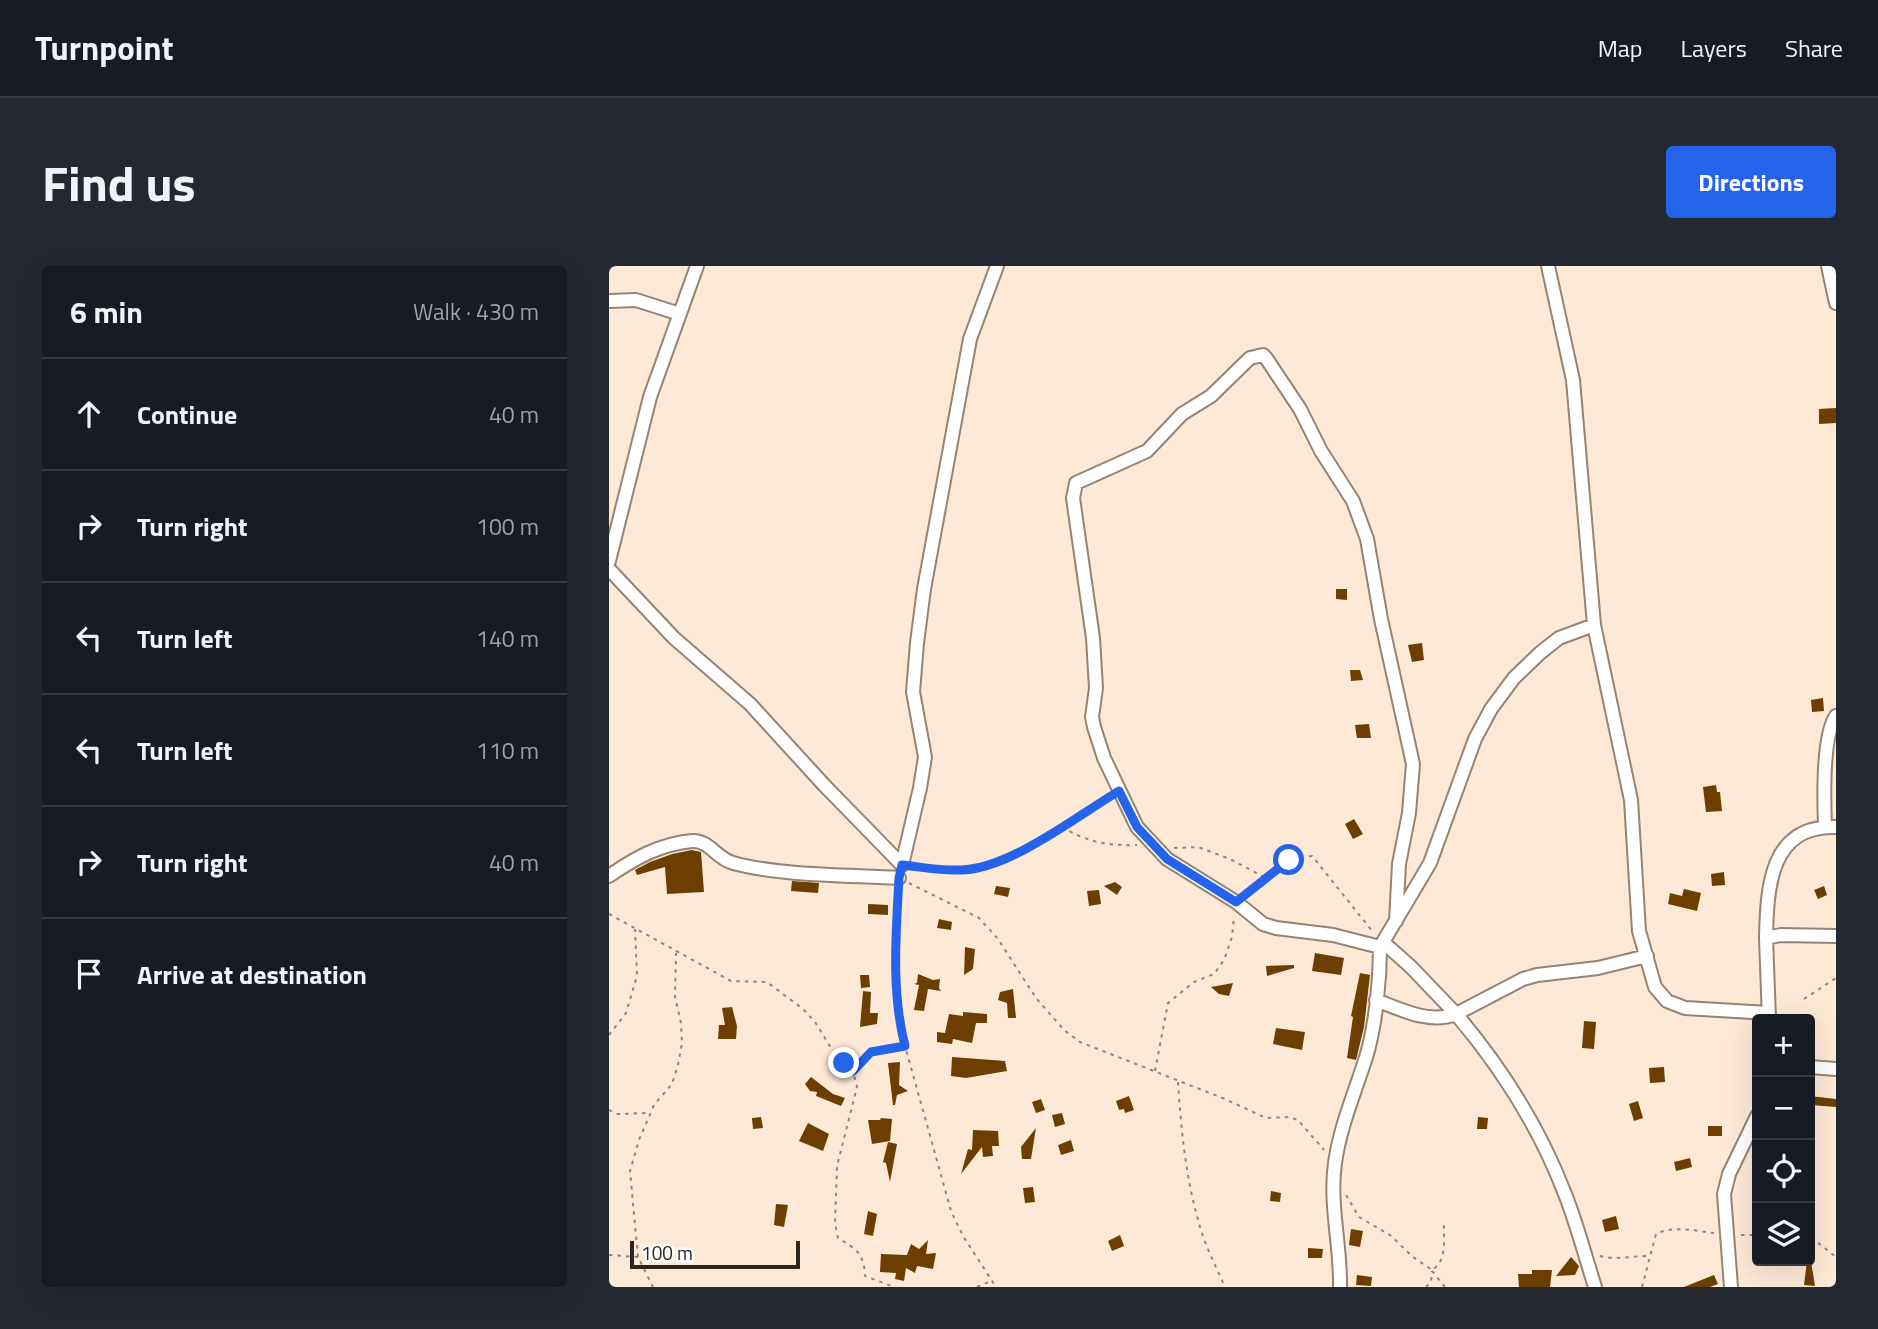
<!DOCTYPE html>
<html lang="en">
<head>
<meta charset="utf-8">
<style>
	body { margin:0; font-family:"Titillium Web",sans-serif; background:#242831; color:#f1f3f6 }
	.controls { position:absolute; right:21px; bottom:21px; display:grid; overflow:hidden; border-radius:7px; box-shadow:0 7px 28px #0002 }
	.controls button { width:63px; height:63px; display:grid; place-items:center; padding:0; border:0; border-bottom:2px solid #363941; background:#171b24; color:#f1f3f6; font:35px sans-serif }
	.scale { position:absolute; left:21px; bottom:18px; width:170px; box-sizing:border-box; padding-left:7px; border:4px solid #2d261f; border-top:0; font-size:19px; line-height:24px; white-space:nowrap; color:#2d261f; -webkit-text-stroke:5px #fff; paint-order:stroke }
	.stop { position:absolute; width:21px; height:21px; margin:-16px; border:5px solid #2563eb; border-radius:50%; background:#fff }
	.stop.end { background:#2563eb; border-color:#fff; box-shadow:0 2px 7px #0008 }
	.list { margin:0; padding:0; list-style:none }
	h2 { display:flex; justify-content:space-between; align-items:center; height:91px; margin:0; padding:0 28px; font-size:30px }
	h2 small { font-size:23px; font-weight:400; color:#9ea1a6 }
	.list li { display:grid; grid-template-columns:46px 1fr auto; gap:21px; align-items:center; box-sizing:border-box; height:112px; padding:0 28px; border-top:2px solid #363941 }
	.list b { display:block; font-size:26px; white-space:nowrap }
	.list em { font-size:23px; font-style:normal; color:#9ea1a6 }
	.icon { flex:none; width:38px; height:38px; fill:none; stroke:currentColor; stroke-width:2; stroke-linecap:round; stroke-linejoin:round }
	.map { position:relative; flex:none; width:1227px; height:1021px; overflow:hidden; border-radius:7px }
	header { display:flex; align-items:center; gap:42px; box-sizing:border-box; height:98px; padding:0 35px; background:#171b24; border-bottom:2px solid #363941 }
	header strong { font-size:33px }
	nav { display:flex; gap:38px; margin-inline-start:auto; font-size:24px }
	.intro { display:flex; align-items:center; justify-content:space-between; box-sizing:border-box; height:168px; padding:0 42px }
	h1 { margin:0; font-size:49px }
	.button { padding:18px 32px; border-radius:7px; background:#2563eb; color:#fff; font-size:24px; font-weight:700 }
	main { display:flex; gap:42px; padding:0 42px }
	aside { flex:1; background:#171b24; border-radius:7px; box-shadow:0 7px 28px #0002 }
	.map>svg:first-child { display:block }
	.building { fill:#6c3f00 }
	.lines { fill:none; stroke-linecap:round; stroke-linejoin:round }
	.street-casing { stroke:#958473; stroke-width:16 }
	.path { stroke:#938679; stroke-width:2; stroke-dasharray:3.5 5; stroke-linecap:butt }
	.street { stroke:#fff; stroke-width:12 }
	.route { stroke:#2563eb; stroke-width:9 }
</style>
</head>
<body>
<header>
<strong>Turnpoint</strong>
<nav><a>Map</a><a>Layers</a><a>Share</a></nav>
</header>
<div class="intro"><h1>Find us</h1><a class="button">Directions</a></div>
<main>
<aside>
<h2>6 min<small>Walk · 430 m</small></h2>
<ul class="list">
<li><svg class="icon" aria-label="ahead" viewBox="0 0 24 24"><path d="M12 20V5M6 11l6-6 6 6"/></svg><div><b>Continue</b></div><em>40 m</em></li>
<li><svg class="icon" aria-label="right" viewBox="0 0 24 24"><path d="M7 20v-9h11M14 6l5 5-5 5"/></svg><div><b>Turn right</b></div><em>100 m</em></li>
<li><svg class="icon" aria-label="left" viewBox="0 0 24 24"><path d="M17 20v-9H6M10 6l-5 5 5 5"/></svg><div><b>Turn left</b></div><em>140 m</em></li>
<li><svg class="icon" aria-label="left" viewBox="0 0 24 24"><path d="M17 20v-9H6M10 6l-5 5 5 5"/></svg><div><b>Turn left</b></div><em>110 m</em></li>
<li><svg class="icon" aria-label="right" viewBox="0 0 24 24"><path d="M7 20v-9h11M14 6l5 5-5 5"/></svg><div><b>Turn right</b></div><em>40 m</em></li>
<li><svg class="icon" aria-label="arrive" viewBox="0 0 24 24"><path d="M6 21V4h12l-3 4 3 4H6"/></svg><div><b>Arrive at destination</b></div></li>
</ul>
</aside>
<div class="map">
<svg width="1227" height="1021" viewBox="0 0 1227 1021">
	<rect width="100%" height="100%" fill="#fde9d6"/>
	<path class="building" d="M1227,142V157L1210,158V143Z
		M727,323H738V334L727,333Z
		M813,377L815,394L803,396L799,379Z
		M741,404H751L754,414L742,415Z
		M1214,432L1215,445L1203,446L1202,434Z
		M760,458L762,472H748L746,459Z
		M1107,519L1108,526H1111L1113,545L1097,546L1094,521Z
		M745,553L754,568L744,573L736,558Z
		M83,584L92,586L95,626L58,628L56,601L28,609L26,604L41,596L63,588Z
		M1115,606L1116,619L1103,620L1102,608Z
		M183,615L210,617L209,627L182,625Z
		M506,616L513,621L508,629L495,620Z
		M387,620L401,622L399,631L385,628Z
		M1215,620L1218,629L1209,633L1205,624Z
		M1075,623L1092,627L1088,645L1059,638L1061,627L1073,630Z
		M490,624L492,638L480,640L478,625Z
		M259,638L279,639V649L259,648Z
		M330,653L343,656L342,664L328,662Z
		M356,681L366,683L364,703L355,709Z
		M706,687L735,692L732,709L703,705Z
		M685,699V702L658,710L657,700Z
		M751,707L761,709L755,761L747,794L738,792L744,751L742,750Z
		M309,708L324,714L331,713L330,722L332,725L319,723L315,745L305,744L310,719L305,718L308,717Z
		M251,709H260L261,721L252,722Z
		M624,717L620,730L610,728L602,721Z
		M404,723L407,752H399L398,737L389,734L391,726Z
		M254,725L262,726L261,747H269L268,758L251,761Z
		M123,741L128,760L127,773H109L110,759H116L113,742Z
		M354,746L378,748V757H367L363,777L344,773L343,778L328,776V766L336,767L340,748L354,750Z
		M975,755L987,756L985,783L973,782Z
		M667,762L696,766L693,784L664,778Z
		M343,791L396,795L398,805L357,812L342,810Z
		M291,796L290,819L299,825L288,829L286,839H284L279,797Z
		M1055,801L1056,816L1041,817L1040,802Z
		M202,811L224,828L236,832L232,840L207,830L208,826L201,825L196,818Z
		M520,830L525,844L516,847L515,843L510,844L507,835Z
		M1201,830L1227,833V841L1201,839Z
		M432,833L436,844L427,847L423,836Z
		M1029,835L1034,852L1025,855L1020,838Z
		M453,847L456,858L446,861L443,849Z
		M152,851L154,862L144,863L143,852Z
		M869,851L879,852L878,863H868Z
		M272,852L283,853L281,875L263,878L259,854H271Z
		M199,857L220,868L214,885L190,875Z
		M1099,860H1113V870H1099Z
		M427,862L422,893H413L412,881Z
		M364,864L389,865L390,880H383L384,890L374,891L373,881L352,908L359,883L363,884Z
		M462,874L465,885L452,889L449,879Z
		M279,876L288,878L281,916L277,897L274,896Z
		M1081,892L1083,901L1067,905L1065,896Z
		M424,921L426,936L416,937L414,922Z
		M662,925L672,927L671,936L661,935Z
		M167,938L179,939L175,961L165,959Z
		M259,945L268,948L264,970L255,968Z
		M1007,950L1010,963L996,966L993,954Z
		M742,963L754,965L751,981L740,979Z
		M511,969L515,980L503,985L499,975Z
		M319,974L317,988L327,987L324,1003L308,1000L306,1007L297,1002L295,1015L286,1013L287,1007L271,1006L272,988L298,989L302,978L310,983Z
		M699,982L714,983L713,992H699Z
		M1201,989L1206,1020L1195,1019L1198,995H1201Z
		M962,991L970,1000L966,1009L947,1010Z
		M923,1004H943L941,1021H910L909,1008H923Z
		M748,1009L763,1011L762,1020L747,1019Z
		M1105,1009L1109,1018L1101,1021H1075Z"/>
	<g class="lines">
		<g class="street-casing">
			<path id="street" d="M939,0L964,114L985,359L1022,534L1030,665L1046,721L1058,735L1076,742L1160,747
				M1219,0L1227,37
				M0,35L27,34L71,48
				M0,295L41,131L88,0
				M0,303L65,372L141,438L215,519L293,599
				M1216,561C1215,535 1213,470 1227,450
				M1227,561C1161,559 1158,621 1157,672L1172,669L1227,670
				M293,599L311,522L316,491L304,426L308,377L315,323L361,73L388,0
				M0,610C26,592 51,578 83,575C100,574 108,593 124,597C172,610 239,609 290,612
				M1157,672L1160,753
				M774,676L821,597L866,473L882,443L905,412L931,387L950,372L985,359
				M767,734C793,744 820,758 847,748L802,701L774,676L771,681L724,669L667,662L654,658L627,636L558,593L528,561L495,492L485,461L483,451L487,422L484,372L464,232L467,217L538,185L573,148L602,130L641,92L654,89L657,92L691,143L712,185L744,235L758,273L772,353L804,498L800,547L790,598L787,655
				M1201,801L1227,803
				M731,1021C732,980 720,938 726,897C731,860 747,824 758,788C767,756 771,714 771,681
				M986,1021C976,990 968,958 956,928C931,863 892,801 847,748L914,713L928,709L989,702L1038,690
				M1122,1021L1115,928L1120,908L1148,850"/>
		</g>
		<path class="path" d="M453,561C478,576 499,580 528,579
			M565,582L589,581L621,593L657,612
			M304,600C320,601 337,605 353,604C401,602 459,556 500,531
			M300,617L370,652L389,673L427,732L455,764L471,776L616,833L657,852L680,851L689,854L715,884
			M289,625L286,697L291,762L342,945L354,970L387,1021
			M636,629L680,594L703,590L764,666
			M0,648L122,715L158,716L194,743L206,756L222,782L244,805L248,821L228,900L226,957L229,972C247,983 255,987 256,1010L285,1021
			M1195,733L1227,712
			M0,769L17,747L28,710L26,663
			M245,804L262,786L294,780
			M546,805L559,737L585,716L605,708L615,694L623,671L625,651
			M569,816C572,864 577,914 591,961C597,981 607,1001 616,1021
			M0,844L8,848L40,847
			M737,929L750,951L781,969L804,991L823,1004C839,994 834,974 835,957
			M1132,969H1148
			M1201,975L1208,976L1227,991
			M0,989L29,991L44,1021
			M991,990C1004,994 1025,990 1040,990
			M29,991L21,905L30,874L45,839L63,818L69,799L73,777L72,757L66,731L67,687
			M823,1005L836,1021
			M368,1021L382,1015
			M817,1021L822,1016L823,1005
			M1033,1021L1047,968C1065,959 1086,965 1105,967"/>
		<use href="#street" class="street"/>
	</g>
	<g class="lines">
		<path class="route" d="M235,797L244,805L262,786L296,780C282,725 287,668 290,612L293,599C312,601 333,605 352,604C401,603 468,550 510,525L528,561L558,593L627,636L680,594"/>
	</g>
</svg>
<div class="controls">
<button>+</button>
<button>−</button>
<button><svg class="icon" aria-label="locate" viewBox="0 0 24 24"><circle cx="12" cy="12" r="6"/><path d="M12 2v4M12 18v4M2 12h4M18 12h4"/></svg></button>
<button><svg class="icon" aria-label="layers" viewBox="0 0 24 24"><path d="M12 4l9 5-9 5-9-5zM3 14l9 5 9-5"/></svg></button>
</div>
<div class="scale">100 m</div>
<div class="stop" style="left:680px;top:594px"></div>
<div class="stop end" style="left:235px;top:797px"></div>
</div>
</main>
</body>
</html>
